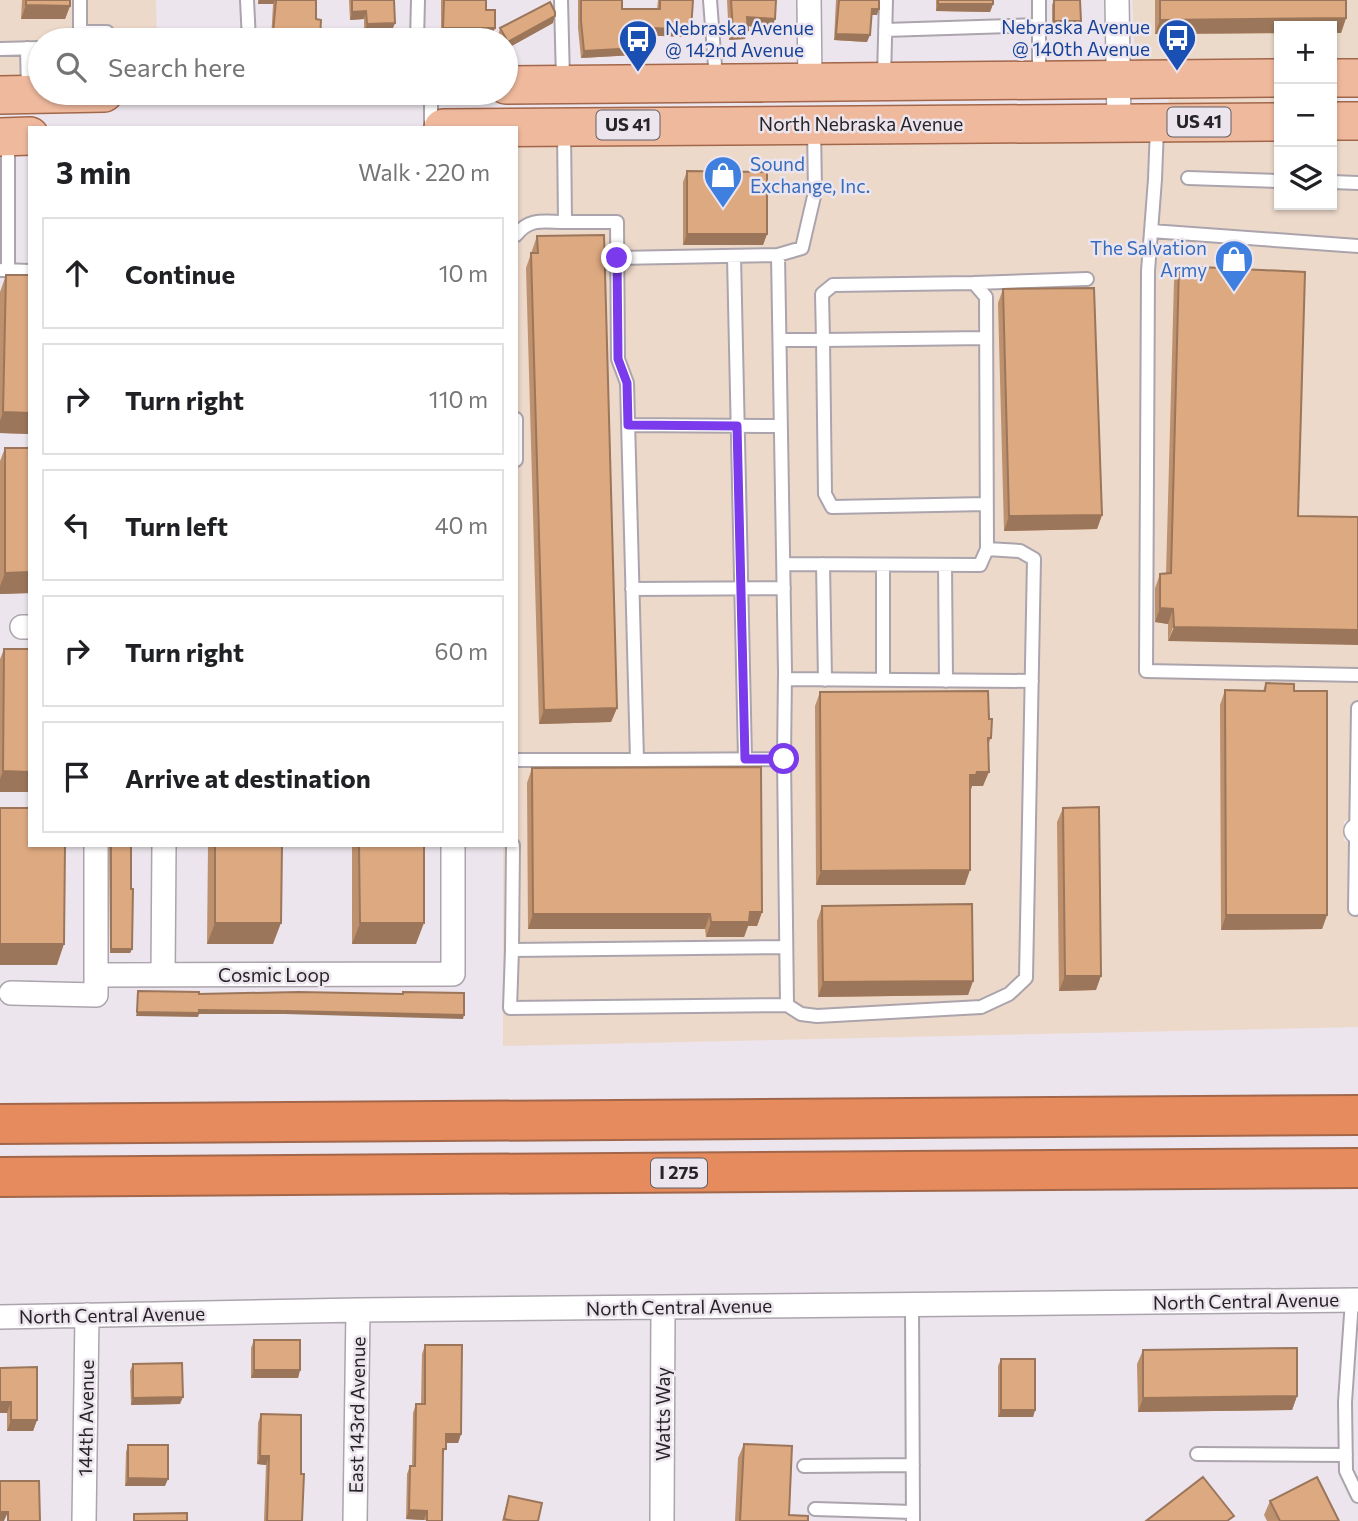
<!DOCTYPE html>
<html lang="en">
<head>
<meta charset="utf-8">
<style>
	body { margin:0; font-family:Commissioner,sans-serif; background:#f6f6f6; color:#202124 }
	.controls { position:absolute; right:21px; top:21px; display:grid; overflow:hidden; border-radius:0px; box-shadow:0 2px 5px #0004 }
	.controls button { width:63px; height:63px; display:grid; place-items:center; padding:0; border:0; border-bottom:2px solid #e0e0e0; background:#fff; color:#202124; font:35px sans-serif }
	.stop { position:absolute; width:21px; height:21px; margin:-16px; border:5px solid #7c3aed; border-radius:50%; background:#fff }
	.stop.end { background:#7c3aed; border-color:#fff; box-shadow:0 2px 7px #0008 }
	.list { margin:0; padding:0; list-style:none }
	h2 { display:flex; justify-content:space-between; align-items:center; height:91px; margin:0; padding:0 28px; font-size:30px }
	h2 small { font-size:23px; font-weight:400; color:#757577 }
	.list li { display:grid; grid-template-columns:46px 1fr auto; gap:21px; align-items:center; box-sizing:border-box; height:112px; margin:0 14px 14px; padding:0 14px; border:2px solid #e0e0e0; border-radius:0px }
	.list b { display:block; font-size:26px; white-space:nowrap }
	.list em { font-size:23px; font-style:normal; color:#757577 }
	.icon { flex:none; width:38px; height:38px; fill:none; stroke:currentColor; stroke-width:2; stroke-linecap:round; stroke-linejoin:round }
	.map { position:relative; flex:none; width:1358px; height:1521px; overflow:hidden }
	.search { position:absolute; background:#fff; box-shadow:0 2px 5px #0004; left:28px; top:28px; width:490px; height:77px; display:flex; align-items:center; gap:18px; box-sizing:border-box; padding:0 24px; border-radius:38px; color:#757577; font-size:26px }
	.panel { position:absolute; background:#fff; box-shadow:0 2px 5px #0004; left:28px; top:126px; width:490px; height:721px; border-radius:0px }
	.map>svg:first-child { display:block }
	.commercial { fill:#edd9ca }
	.industrial { fill:#ebdac9 }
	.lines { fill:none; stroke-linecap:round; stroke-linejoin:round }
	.service-casing { stroke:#aba4ac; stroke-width:16 }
	.minor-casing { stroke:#aba4ac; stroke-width:26 }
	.primary-casing { stroke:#a2674a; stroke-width:40 }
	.motorway-casing { stroke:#a2674a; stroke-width:42 }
	.service { stroke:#fff; stroke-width:12 }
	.minor { stroke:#fff; stroke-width:23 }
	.primary { stroke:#efb99e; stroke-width:37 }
	.motorway { stroke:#e58b5d; stroke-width:38 }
	.wall { fill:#be916e }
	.shaded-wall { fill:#9b765a }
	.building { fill:#dda980; stroke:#9b765a; stroke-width:2 }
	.route { stroke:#7c3aed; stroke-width:9 }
	.labels { text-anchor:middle; stroke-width:5; stroke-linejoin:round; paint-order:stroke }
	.shield { fill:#ece5ed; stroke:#615e62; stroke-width:2 }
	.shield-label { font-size:18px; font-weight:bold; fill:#262427 }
	.transit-label { font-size:19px; fill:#164399; stroke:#ece5ed; text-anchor:end }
	.street-label { font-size:19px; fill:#262427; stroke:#ece5ed }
	.shop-label { font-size:19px; fill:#366cbe; stroke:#ece5ed; text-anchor:start }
</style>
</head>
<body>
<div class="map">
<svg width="1358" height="1521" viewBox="0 0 1358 1521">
	<rect width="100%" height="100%" fill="#ece5ed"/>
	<path class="commercial" d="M0,0H156L157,40H40V84L0,85Z
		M1279,89V111L1168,112L1169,90Z
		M1358,131V821H1344V841H1358V1027L503,1046V845H516V137L1279,132V205H1332V132Z"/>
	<path class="industrial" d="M1132,0H1358V67L1332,68V26H1279V68L1136,70Z"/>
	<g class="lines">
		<g class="service-casing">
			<path id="service" d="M80,0V32H107V40
				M247,0L249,40
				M561,0L563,80
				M710,0L716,79
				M885,30L1039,25
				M417,40L418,0
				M27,48L28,91
				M0,49L40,48
				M1039,77V0
				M884,78L886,0
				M431,93V128
				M1157,127L1155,179L1148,271L1146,671L1358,675
				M564,130L565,222H617L618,359L627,383L637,760L784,759L785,672L778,255L617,258
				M8,141V271
				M1188,178L1279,181
				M1332,182L1358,183
				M1151,231L1358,246
				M516,235C530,217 545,222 565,222
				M778,255L802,248L815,192L814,127
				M734,256L745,759
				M2,270L30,271
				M974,283L1087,279
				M986,338L823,340L825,494L832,507L987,504
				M780,340H823L822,294L833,285L974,283L986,297L987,549L980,565L784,564
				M516,419V460
				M628,425L781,426
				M823,564L825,680
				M883,565V680
				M945,565L946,681
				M632,589L784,588
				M785,679L1032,681
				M784,759L787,1005L510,1008L512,950L786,947
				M516,760H637
				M1355,909L1358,708
				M512,950L513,845
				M787,1005L801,1014L817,1016L981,1007L1009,994L1026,978L1034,559L1020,551L987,549
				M1352,1300L1345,1402L1346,1471L1358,1496
				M912,1305L913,1521
				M1197,1454L1346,1455
				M804,1466L913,1465
				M815,1509L913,1512"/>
		</g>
		<g class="minor-casing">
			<path id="minor" d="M809,0L810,82
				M1117,0L1119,123
				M22,627H30
				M1356,831H1358
				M96,845V975L453,974V845
				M163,975L164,845
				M11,993L96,995V975
				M0,1317L358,1310L1358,1300
				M84,1521L87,1315
				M355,1521L358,1310
				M662,1521L663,1307"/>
		</g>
		<g class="primary-casing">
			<path id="primary" d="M1332,78H1358
				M506,85L1279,78
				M0,95L104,93
				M1332,121H1358
				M443,128L1279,122
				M0,137L30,136"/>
		</g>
		<g class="motorway-casing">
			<path id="motorway" d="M0,1124L1358,1115
				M0,1177L1358,1168"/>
		</g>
		<use href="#service" class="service"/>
		<use href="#minor" class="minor"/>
		<use href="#primary" class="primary"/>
		<use href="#motorway" class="motorway"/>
	</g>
	<path class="wall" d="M22,0H70V6L65,19H21Z
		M258,0H316V19L319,40H271L273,4H258Z
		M349,0H394L395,23L392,30L364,32V19L350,20Z
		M441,0H486V10L495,28L492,35L441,36Z
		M578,0H622V9H657L658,0H693L689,37L636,35L637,48L634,55L581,58L578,28Z
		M727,0H776L772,28L748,26V30L745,39L729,40Z
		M836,0H879L877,15H871L867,42L834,40Z
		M936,0H993V4L990,12L936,11Z
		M1054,0H1080L1078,28H1052V5Z
		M1155,0H1346V18L1341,33L1155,34Z
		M553,23L506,49V40H500L498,36L500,28Z
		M687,171L767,234L763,245H683V182Z
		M537,236L617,708L611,722L539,724L526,268Z
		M1179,266L1305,272L1168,641V624L1155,622V588L1160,574H1166L1174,281Z
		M6,275H30V434L0,433V292Z
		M1003,289L1102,515L1097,529L1004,531L998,303Z
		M5,448H30V593L0,594V461Z
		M4,649H30V792H0V659Z
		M1266,683L1327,915L1322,929L1221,930L1220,705L1225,690L1263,691Z
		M820,692L989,719L991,738L988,745L983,786H972L971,789L965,885H816L815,706Z
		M532,768L762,912L757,926H748L744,937H706L705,929H528L527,783Z
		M1063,808L1096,990L1059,991L1057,822Z
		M109,845H131L132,949L130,953H110Z
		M208,845H282L273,944H207Z
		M352,845H424L416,944H352Z
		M822,906L973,981L968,995L818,997L817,921Z
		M254,1340L300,1370L298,1378H251V1348Z
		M425,1345L461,1434L458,1443H446L443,1457L442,1521L406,1519L407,1474L410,1466H412L413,1413L416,1404H421L422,1354Z
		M1143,1350L1297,1396L1292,1410L1138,1412L1137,1364Z
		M1001,1359L1035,1410L1033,1417H998V1366Z
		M133,1364L180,1404L131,1405L130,1371Z
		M0,1368L37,1420L33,1431H7V1413H0Z
		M261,1414L302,1521H264L266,1465L257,1464L258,1423Z
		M744,1444L789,1515L808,1521H735L738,1458Z
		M128,1445L165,1486H125L126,1452Z
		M509,1496L538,1521H502Z
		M1270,1501L1339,1521H1267L1264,1515Z"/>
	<path class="shaded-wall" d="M259,0H275L273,4H258Z
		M938,4H993L990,12L936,11Z
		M26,5L70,6L65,19H21Z
		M872,9H879L877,15H869Z
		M366,11L364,19L350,20L352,12Z
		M555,16L553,23L506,49L508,42Z
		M747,17L775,19L772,28L744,26Z
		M1346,18L1341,33H1332V26H1279V33L1155,34L1160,20Z
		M1054,21H1081L1078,28H1052Z
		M395,23L392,30L364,32L367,24Z
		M635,27L691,30L689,37L633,35Z
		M443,28H495L492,35L441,36Z
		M748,30L745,39L729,40L733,31Z
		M273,33L320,38L319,40H271Z
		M836,34L870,35L867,42L834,40Z
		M637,48L634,55L581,58L584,51Z
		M687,234H767L763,245H683Z
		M3,412L30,413V434L0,433V421Z
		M1102,515L1097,529L1004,531L1009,516Z
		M30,572V593L0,594V586L5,573Z
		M1160,608L1173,609L1168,624L1155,622Z
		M1174,627L1358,630V645L1168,641Z
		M617,708L611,722L539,724L544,710Z
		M3,771L30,772V792H0V779Z
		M977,772H989L983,786H972L971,789L970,775Z
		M970,870L965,885H816L821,871Z
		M750,912H762L757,926H748L744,937H706L711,922Z
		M533,914H710L705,929H528Z
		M1226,915H1327L1322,929L1221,930Z
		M215,923H281L273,944H207Z
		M360,923H424L416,944H352Z
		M0,944H64L57,965H0Z
		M111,949H132L130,953H110Z
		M1065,976H1101L1096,990L1059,991Z
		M973,981L968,995L818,997L823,982Z
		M199,1010L286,1011L464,1015L463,1019L284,1014H199L198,1017L136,1016L137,1012Z
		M254,1370H300L298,1378H251Z
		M1297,1396L1292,1410L1138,1412L1143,1398Z
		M183,1397L180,1404L131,1405L133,1398Z
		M0,1402H11L7,1413H0Z
		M1001,1410H1035L1033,1417H998Z
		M11,1420H37L33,1431H7Z
		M446,1434H461L458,1443H443Z
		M260,1456H269L266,1465L257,1464Z
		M128,1478L168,1479L165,1486H125Z
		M409,1510L427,1511L424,1520L406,1519Z
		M0,1512H8L4,1521H0Z"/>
	<path class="building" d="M26,0H70V6L26,5Z
		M276,0H316V19L321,20L320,38L273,33Z
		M352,0H394L395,23L367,24L366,11L352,12Z
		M444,0H486V10H495V28H443Z
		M581,0H622V9H660V0H693L691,30L635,27L637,48L584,51L581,21Z
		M731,0H776L775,19L747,17L748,30L733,31Z
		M839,0H879V9H872L870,35L836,34Z
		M938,0H993V4H938Z
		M1054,0H1080L1081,21H1054Z
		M1160,0H1346V18L1160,20Z
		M550,2L555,12V16L508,42L500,28Z
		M687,171L767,172V234H687Z
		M604,235L617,708L544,710L531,253H538L537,236Z
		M1179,266L1305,272L1298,516L1358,517V630L1174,627L1173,609L1160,608V574L1171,573Z
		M6,275H30V413L3,412Z
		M1094,288L1102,515L1009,516L1003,289Z
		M5,448H30V572L5,573Z
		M4,649H30V772L3,771Z
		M1266,683L1294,684V691H1327V915H1226L1225,690L1265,691Z
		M988,691L989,719H992L991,738H988L989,772H977L976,775H970V870L821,871L820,692Z
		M761,767L762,912H750L749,922H711L710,914H533L532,768Z
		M1099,807L1101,976H1065L1063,808Z
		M0,808H30V845H65L64,944H0Z
		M111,845H131V889H133L132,949H111Z
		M215,845H282L281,923H215Z
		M359,845H424V923H360Z
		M972,904L973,981L823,982L822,906Z
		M138,991L199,992V994L299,992L403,994V992L464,993V1015L286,1011L199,1010V1013L137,1012Z
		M254,1340H300V1370H254Z
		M425,1345H462L461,1434H446V1449H443L442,1521H427V1511L409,1510L410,1466H415L416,1404H425Z
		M1297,1348V1396L1143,1398V1350Z
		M1001,1359H1035V1410H1001Z
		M182,1363L183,1397L133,1398V1364Z
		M37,1367V1420H11V1402H0V1368Z
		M261,1414L301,1415V1474H304L302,1521H267L269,1456H260Z
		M744,1444L792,1446L789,1515L808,1516V1521H740Z
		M128,1445H168V1479L128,1478Z
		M1203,1477L1234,1516L1227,1521H1146Z
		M1317,1477L1339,1521H1280L1270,1501Z
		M0,1481H39L40,1521H8V1512H0Z
		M509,1496L542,1503L538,1521H514L504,1519Z
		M187,1513V1521H134V1514Z"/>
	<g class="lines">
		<path class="route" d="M617,258L618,359L627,383L628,425L737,426L745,759H784"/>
	</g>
	<defs>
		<g id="bus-pin" transform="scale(2.0125)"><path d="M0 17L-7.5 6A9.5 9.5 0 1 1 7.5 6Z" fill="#1a4fb4" stroke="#ece5ed"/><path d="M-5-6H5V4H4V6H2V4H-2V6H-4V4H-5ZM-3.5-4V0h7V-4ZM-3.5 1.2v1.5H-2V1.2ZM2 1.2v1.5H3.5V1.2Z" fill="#fff"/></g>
		<g id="shop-pin" transform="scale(2.0125)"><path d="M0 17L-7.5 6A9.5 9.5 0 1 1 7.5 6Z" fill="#3f7fe0" stroke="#ece5ed"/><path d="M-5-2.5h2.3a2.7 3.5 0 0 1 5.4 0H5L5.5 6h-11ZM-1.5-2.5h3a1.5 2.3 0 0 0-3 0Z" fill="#fff"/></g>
	</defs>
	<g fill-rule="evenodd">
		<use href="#bus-pin" x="1177" y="38"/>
		<use href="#bus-pin" x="638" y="39"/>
		<use href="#shop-pin" x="723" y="175"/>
		<use href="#shop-pin" x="1234" y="259"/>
	</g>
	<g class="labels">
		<g class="shield">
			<rect x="1167.5" y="107.5" width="63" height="29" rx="5"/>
			<rect x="596.5" y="110.5" width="63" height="29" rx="5"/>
			<rect x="651" y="1158.5" width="56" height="29" rx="5"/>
		</g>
		<g class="shield-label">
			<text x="1199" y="128">US 41</text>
			<text x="628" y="131">US 41</text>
			<text x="679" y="1179">I 275</text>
		</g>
		<g class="transit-label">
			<text x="1150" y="34">Nebraska Avenue<tspan x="1150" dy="22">@ 140th Avenue</tspan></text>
			<text x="665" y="35" text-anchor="start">Nebraska Avenue<tspan x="665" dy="22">@ 142nd Avenue</tspan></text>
		</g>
		<g class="street-label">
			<text x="861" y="131">North Nebraska Avenue</text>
			<text x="274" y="982">Cosmic Loop</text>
			<text transform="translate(1246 1301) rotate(-1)" y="7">North Central Avenue</text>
			<text transform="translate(679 1307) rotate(-1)" y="7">North Central Avenue</text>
			<text transform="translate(112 1315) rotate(-1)" y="7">North Central Avenue</text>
			<text transform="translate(663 1414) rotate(-90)" y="7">Watts Way</text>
			<text transform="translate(357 1415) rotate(-89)" y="7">East 143rd Avenue</text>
			<text transform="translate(86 1418) rotate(-89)" y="7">144th Avenue</text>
		</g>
		<g class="shop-label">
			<text x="750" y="171">Sound<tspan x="750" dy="22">Exchange, Inc.</tspan></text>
			<text x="1207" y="255" text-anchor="end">The Salvation<tspan x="1207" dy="22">Army</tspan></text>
		</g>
	</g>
</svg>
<div class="controls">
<button>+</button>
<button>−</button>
<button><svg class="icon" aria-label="layers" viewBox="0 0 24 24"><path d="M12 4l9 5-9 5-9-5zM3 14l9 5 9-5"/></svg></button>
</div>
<div class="stop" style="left:784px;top:759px"></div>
<div class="stop end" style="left:617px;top:258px"></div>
<div class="search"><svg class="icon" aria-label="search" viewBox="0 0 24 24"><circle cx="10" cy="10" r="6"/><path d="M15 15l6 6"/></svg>Search here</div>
<section class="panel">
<h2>3 min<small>Walk · 220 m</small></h2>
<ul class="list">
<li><svg class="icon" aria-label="ahead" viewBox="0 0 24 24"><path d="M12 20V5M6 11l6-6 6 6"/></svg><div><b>Continue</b></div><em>10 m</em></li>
<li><svg class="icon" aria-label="right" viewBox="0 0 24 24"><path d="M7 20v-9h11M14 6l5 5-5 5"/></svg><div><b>Turn right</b></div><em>110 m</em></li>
<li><svg class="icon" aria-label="left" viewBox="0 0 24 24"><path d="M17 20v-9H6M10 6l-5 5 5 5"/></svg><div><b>Turn left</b></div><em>40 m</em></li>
<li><svg class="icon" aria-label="right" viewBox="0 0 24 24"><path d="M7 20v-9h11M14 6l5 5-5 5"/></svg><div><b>Turn right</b></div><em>60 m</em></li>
<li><svg class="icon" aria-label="arrive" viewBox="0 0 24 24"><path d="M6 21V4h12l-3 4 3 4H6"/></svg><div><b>Arrive at destination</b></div></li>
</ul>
</section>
</div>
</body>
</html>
